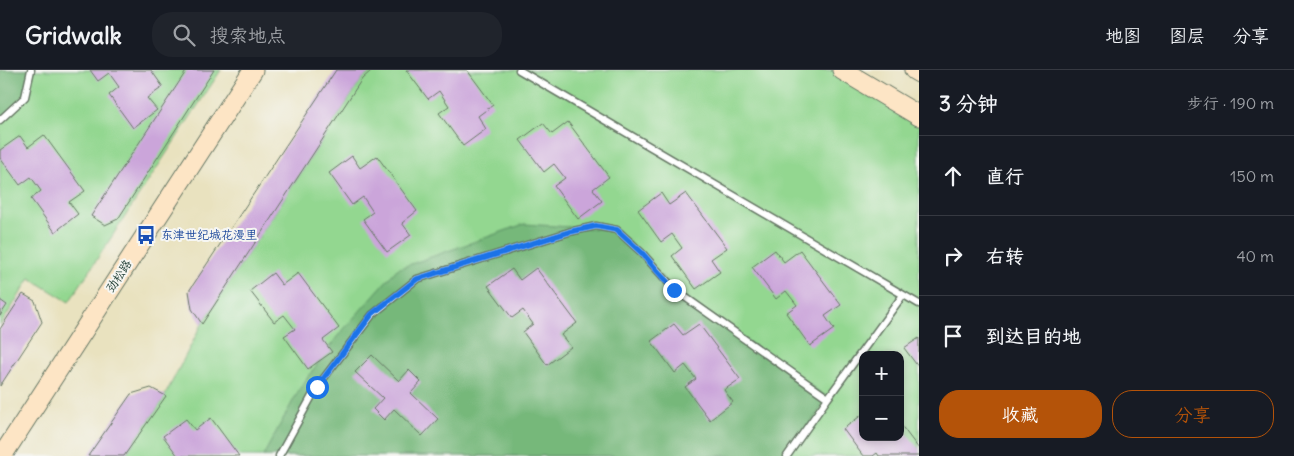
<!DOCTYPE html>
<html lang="zh">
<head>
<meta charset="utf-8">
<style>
	body { margin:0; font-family:Delius,"LXGW WenKai TC",sans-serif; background:#20242c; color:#f1f3f6 }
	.controls { position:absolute; right:15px; bottom:15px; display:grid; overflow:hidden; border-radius:10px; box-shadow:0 2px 8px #0003 }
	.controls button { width:45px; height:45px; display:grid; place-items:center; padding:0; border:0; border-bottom:1px solid #363941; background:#171b24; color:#f1f3f6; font:25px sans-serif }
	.stop { position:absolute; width:15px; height:15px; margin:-11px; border:4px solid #1a73e8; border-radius:50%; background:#fff }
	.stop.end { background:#1a73e8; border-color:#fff; box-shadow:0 1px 5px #0008 }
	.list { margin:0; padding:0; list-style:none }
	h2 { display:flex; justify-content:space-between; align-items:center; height:65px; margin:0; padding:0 20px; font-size:21px }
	h2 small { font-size:16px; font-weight:400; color:#9ea1a6 }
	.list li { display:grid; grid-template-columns:32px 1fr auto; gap:15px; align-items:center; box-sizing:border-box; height:80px; padding:0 20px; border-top:1px solid #363941 }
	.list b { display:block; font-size:19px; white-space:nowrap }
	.list em { font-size:16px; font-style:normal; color:#9ea1a6 }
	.actions { display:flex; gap:10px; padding:15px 20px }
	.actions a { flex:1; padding:11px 0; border:1px solid #b45309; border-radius:20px; text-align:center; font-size:18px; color:#b45309 }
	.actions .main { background:#b45309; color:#fff }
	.icon { flex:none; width:28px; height:28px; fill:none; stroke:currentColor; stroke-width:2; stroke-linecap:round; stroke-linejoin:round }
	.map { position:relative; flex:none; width:919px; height:386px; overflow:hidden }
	header { display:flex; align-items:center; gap:30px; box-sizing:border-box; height:70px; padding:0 25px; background:#171b24; border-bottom:1px solid #363941 }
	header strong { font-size:24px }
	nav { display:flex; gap:28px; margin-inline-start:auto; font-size:18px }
	.search { width:350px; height:45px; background:#20242c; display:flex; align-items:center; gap:12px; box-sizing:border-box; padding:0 18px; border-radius:20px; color:#9ea1a6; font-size:19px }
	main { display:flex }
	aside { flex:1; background:#171b24 }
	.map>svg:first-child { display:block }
	.green { fill:#93d790; stroke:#598a62; fill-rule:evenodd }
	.forest { fill:#76b87a; stroke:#4a7a57 }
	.building { fill:#cba5da }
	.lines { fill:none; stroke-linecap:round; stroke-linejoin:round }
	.lane-casing { stroke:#667765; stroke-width:9 }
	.secondary-casing { stroke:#667765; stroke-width:21 }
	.lane { stroke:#fff; stroke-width:6 }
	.secondary { stroke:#fde5c5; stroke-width:19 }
	.route { stroke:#1a73e8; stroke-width:6 }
	.labels { text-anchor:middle; stroke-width:4; stroke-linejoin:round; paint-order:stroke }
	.transit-label { font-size:12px; fill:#164399; stroke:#f6f6f2; text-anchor:start }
	.street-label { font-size:12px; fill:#1f3d34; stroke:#f6f6f2 }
</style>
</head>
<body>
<header>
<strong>Gridwalk</strong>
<div class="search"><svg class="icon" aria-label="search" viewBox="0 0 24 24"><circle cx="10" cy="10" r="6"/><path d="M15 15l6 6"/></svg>搜索地点</div>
<nav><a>地图</a><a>图层</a><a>分享</a></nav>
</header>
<main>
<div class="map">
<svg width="919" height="386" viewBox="0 0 919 386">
	<rect width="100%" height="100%" fill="#f6f6f2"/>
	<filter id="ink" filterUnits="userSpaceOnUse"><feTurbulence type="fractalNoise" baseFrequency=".02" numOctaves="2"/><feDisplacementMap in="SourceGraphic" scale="10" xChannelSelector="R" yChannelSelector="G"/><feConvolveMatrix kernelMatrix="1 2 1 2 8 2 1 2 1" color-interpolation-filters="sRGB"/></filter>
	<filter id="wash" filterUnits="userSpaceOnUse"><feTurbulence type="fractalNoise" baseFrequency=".0096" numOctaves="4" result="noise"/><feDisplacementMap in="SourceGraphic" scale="20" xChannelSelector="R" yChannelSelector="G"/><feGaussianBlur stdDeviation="1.12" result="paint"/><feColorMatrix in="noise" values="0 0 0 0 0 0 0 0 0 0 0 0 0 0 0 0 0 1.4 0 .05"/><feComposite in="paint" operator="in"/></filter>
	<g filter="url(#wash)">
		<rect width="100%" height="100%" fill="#e9e2bf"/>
		<path class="green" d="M0,0H221L69,232L30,208L0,256Z
			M374,0H838L919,48V386H124L161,333L202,254L362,9ZM863,285H900V367H863Z"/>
		<path class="forest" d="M0,0H31L25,27L0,50Z
			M524,154L617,160L675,220L828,328L787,386H263L300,318L336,268L397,199Z"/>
		<g id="blocks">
			<path class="building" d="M90,0H151L163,17L147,28L157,40L133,58L109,25L119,17L109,3L98,11Z
				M187,0H214L118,149L105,155L91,146Z
				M336,0H372L362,9L202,254L192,239L189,221Z
				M406,0H467L493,35L478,46L486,59L463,76L439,43L449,36L439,21L428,29Z
				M568,52L609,107L593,119L602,131L578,149L554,116L565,108L554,94L544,102L520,70L543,53L552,64Z
				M44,65L85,121L69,132L78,144L55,162L31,129L41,121L31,107L20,115L0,88V80L20,66L28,77Z
				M352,86L360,98L377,86L417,141L402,153L411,165L387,182L363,149L373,142L363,127L352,135L329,103Z
				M661,123L669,135L686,123L727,178L711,189L720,202L696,219L672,186L682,178L672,164L661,172L638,140Z
				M775,180L784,192L800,180L841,235L825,246L834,259L810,276L786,243L797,235L786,221L776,229L752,197Z
				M536,198L577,253L561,265L571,277L547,295L523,262L533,254L523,240L512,248L488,216L512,199L520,210Z
				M273,203L282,215L298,203L339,258L323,270L332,282L308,299L284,266L295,259L284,245L274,252L250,221Z
				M23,224L35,231L42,252L0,316V259Z
				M0,230L7,235L0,246Z
				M674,254L683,265L699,254L740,309L724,320L733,332L710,350L685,317L696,309L685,295L675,303L651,271Z
				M919,268V298L904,278Z
				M372,285L399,311L409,300L421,312L411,323L438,349L422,366L394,339L384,350L373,339L383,328L355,302Z
				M151,318L166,326L124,386H88L131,324Z
				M863,344V367H900V354L919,379V386H879L877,383L873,386H863L843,359Z
				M211,348L239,386H178L163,366L186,349L195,360Z"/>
		</g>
	</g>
	<g filter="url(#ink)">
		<use href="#blocks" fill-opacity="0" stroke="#667765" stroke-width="1"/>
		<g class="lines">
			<g class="lane-casing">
				<path id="lane" d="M519,0L919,234
					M0,50L25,27L31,0
					M279,386L317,317L372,245L417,209L569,162L596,156L617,160L642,183L675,220L828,328L903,225
					M787,386L828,328"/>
			</g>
			<g class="secondary-casing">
				<path id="secondary" d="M842,0L919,46
					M914,0L919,3
					M2,386L253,0"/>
			</g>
			<use href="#lane" class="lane"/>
			<use href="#secondary" class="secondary"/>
		</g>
	</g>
	<g class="lines" filter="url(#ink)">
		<path class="route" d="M317,317L372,244L417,209L569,162L596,156L617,160L642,183L674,220"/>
	</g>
	<defs>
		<g id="bus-bare" transform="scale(1.5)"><path d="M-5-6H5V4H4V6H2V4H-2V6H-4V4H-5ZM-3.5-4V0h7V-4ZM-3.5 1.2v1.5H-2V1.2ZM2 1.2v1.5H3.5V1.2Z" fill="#1a4fb4" stroke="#f6f6f2" stroke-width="2.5" paint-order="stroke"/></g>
	</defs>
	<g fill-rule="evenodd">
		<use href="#bus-bare" x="146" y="165"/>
	</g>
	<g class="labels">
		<g class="transit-label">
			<text x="161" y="169">东津世纪城花漫里</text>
		</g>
		<g class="street-label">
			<text transform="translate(119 206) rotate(-57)" y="4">劲松路</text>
		</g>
	</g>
</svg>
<div class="controls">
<button>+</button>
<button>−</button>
</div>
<div class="stop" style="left:317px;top:317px"></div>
<div class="stop end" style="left:674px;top:220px"></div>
</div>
<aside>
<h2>3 分钟<small>步行 · 190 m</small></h2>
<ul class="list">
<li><svg class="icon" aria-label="ahead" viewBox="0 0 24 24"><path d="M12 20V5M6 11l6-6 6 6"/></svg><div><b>直行</b></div><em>150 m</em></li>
<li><svg class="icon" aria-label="right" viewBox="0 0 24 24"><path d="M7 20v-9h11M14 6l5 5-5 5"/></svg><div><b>右转</b></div><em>40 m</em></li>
<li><svg class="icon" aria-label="arrive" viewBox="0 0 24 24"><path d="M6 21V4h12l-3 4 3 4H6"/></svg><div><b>到达目的地</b></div></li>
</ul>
<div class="actions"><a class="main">收藏</a><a>分享</a></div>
</aside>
</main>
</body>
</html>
